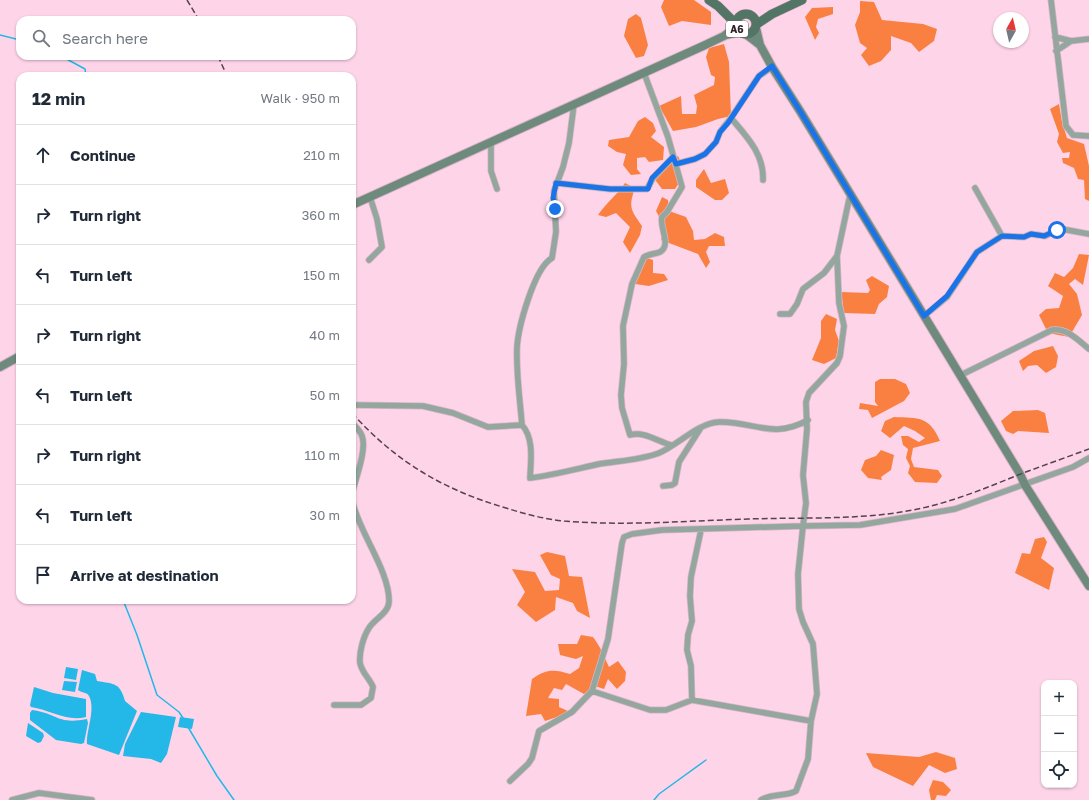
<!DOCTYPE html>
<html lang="en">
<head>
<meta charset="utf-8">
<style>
	body { margin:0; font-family:"Golos Text",sans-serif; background:#f6f6f7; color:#1f2937 }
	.controls { position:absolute; right:12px; bottom:12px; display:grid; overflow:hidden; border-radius:8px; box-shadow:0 1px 3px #0004 }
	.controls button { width:36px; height:36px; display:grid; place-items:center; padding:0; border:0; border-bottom:1px solid #e0e1e3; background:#fff; color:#1f2937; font:20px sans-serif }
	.compass { position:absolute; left:993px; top:12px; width:36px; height:36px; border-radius:50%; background:#fff; box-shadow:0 1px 3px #0004; rotate:8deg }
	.stop { position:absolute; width:12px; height:12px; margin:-9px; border:3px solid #1a73e8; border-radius:50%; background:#fff }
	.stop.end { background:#1a73e8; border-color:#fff; box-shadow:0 1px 4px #0008 }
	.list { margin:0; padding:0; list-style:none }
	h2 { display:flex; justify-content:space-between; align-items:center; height:52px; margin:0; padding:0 16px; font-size:17px }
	h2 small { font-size:13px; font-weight:400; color:#747a83 }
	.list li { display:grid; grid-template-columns:26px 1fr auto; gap:12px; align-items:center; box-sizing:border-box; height:60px; padding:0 16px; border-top:1px solid #e0e1e3 }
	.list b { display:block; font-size:15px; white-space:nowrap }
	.list em { font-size:13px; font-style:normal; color:#747a83 }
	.icon { flex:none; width:22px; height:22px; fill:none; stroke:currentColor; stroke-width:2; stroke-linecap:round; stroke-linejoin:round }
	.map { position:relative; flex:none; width:1089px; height:800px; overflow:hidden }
	.search { position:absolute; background:#fff; box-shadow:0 1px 3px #0004; left:16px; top:16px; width:340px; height:44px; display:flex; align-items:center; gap:10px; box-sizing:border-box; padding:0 14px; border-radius:12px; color:#747a83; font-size:15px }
	.panel { position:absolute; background:#fff; box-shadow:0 1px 3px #0004; left:16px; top:72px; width:340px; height:532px; border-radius:12px }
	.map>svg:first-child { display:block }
	.forest { fill:#f98040 }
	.water { fill:#24b8e8 }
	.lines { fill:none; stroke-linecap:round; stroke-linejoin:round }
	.stream { stroke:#24b8e8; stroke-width:1.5 }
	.street-casing { stroke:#d9b4c7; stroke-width:7 }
	.secondary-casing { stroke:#d9b4c7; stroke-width:10 }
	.primary-casing { stroke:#d9b4c7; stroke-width:10 }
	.street { stroke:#94a79e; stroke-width:5.5 }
	.secondary { stroke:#6e8a7d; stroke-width:8 }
	.primary { stroke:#527566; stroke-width:9 }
	.rail { stroke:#56424c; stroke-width:1.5; stroke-dasharray:6 3; stroke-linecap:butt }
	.route { stroke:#1a73e8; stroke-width:5 }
	.labels { text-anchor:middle; stroke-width:4; stroke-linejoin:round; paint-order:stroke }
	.shield { fill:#fff; stroke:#6f646a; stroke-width:1 }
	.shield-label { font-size:10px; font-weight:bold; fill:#31222a }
</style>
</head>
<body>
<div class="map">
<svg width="1089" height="800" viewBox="0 0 1089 800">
	<rect width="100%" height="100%" fill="#fed4e9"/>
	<path class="forest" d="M664,0H694L711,12V25L682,21L669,26L661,7Z
		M860,1L874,2L882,20L923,24L937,29L934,41L919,52L911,43L891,36V50L881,61L869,66L861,55L867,48L860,43L855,25L860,12Z
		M833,7V14L818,19L816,27L819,33L815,40L805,17L812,8Z
		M636,14L641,18L648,45L644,56L636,58L624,36L628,19Z
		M724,44L729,62L731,116L718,119L696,127L673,131L659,106L681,96L682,114H696L697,106L694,95L714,85L715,77L711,75L706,57L709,48Z
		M1059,104L1062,122L1067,138L1084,144L1089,166V201L1085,199L1084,180L1078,179L1074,168L1063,163L1062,158H1069L1070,152L1063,153L1057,142L1059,134L1050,109Z
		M645,117L653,123L656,131L651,137L664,147L663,160L649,162L645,157L637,158V169L641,174L631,175L623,165L626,154L617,152L608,146L609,140L629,137L638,121Z
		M678,156L681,162L675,170L679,183L675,189H662L656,181L654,176L667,163Z
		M704,169L711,183L725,179L729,193L722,200H715L696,187V180Z
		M625,183L635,188C628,208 631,210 642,226L640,235L630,253L623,242L630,227L616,213L606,217L598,215C606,203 617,195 625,183Z
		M662,197L668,200L669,211L686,217L693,231L694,240L705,239L715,233L724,237L725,246H709L706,252L710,262L706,268L698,254L661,240L662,222L656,211Z
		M1079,254L1089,255L1083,285L1075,279L1069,284L1077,294L1082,315L1069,337L1048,333L1039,315L1046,309L1059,308L1063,296L1048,286L1055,273L1064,277L1073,268Z
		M647,258L653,260V273L664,274L668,280L649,286L635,284L641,265Z
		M872,276L889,286L887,297L879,304L875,314L844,313L841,292L868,293L870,290L866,280Z
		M826,314L837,319L835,330L839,341L836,358L824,364L812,360L821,338V321Z
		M1053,346L1058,356L1056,367L1046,373L1037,365L1028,366L1023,371L1019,361L1034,351Z
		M880,379H895L906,384L910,393L904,401L872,418L868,410L859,409L860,403L878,406L875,402V382Z
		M1038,410L1045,413L1049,433L1018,431L1013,434L1006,431L1001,421L1013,411Z
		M894,417C919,418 929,416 940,441L913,448L911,459L914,467L938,470L942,476L937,483L915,482L908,473L910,466L906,458L908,449L903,445L901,436H908L919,442L925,438L915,431L904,426L890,438L881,431L885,421Z
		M881,450L894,455L891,470L881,477L882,480L868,478L861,470L865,460L876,456Z
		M1044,537L1047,542L1041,558L1054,568L1049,590L1015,573L1022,553L1030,554L1035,539Z
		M547,552L565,556L569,576L582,577L590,618L577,611L573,603L556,597L555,610L536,622L517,605L525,592L512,569L535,572L545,591L559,590L560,579L551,575L540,555Z
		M581,635L593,637C600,646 604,656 609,667L618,661L626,672L625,681L617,689L608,679L604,689L595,686L584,694L566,684L562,690L554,688L548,698L559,699V707L568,711L560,716L545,721L541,714L526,716L532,679C546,669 554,669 570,674L579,668L583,656L576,659L560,655L558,644H577Z
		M936,752L955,758L957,769L945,773L929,765L913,786L873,767L866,753L919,757Z
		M933,780L943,782L951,790L946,796L937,795L935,800H931L929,790Z"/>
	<path class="water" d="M66,667L78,669L76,680L64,678Z
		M82,670L95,674L97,681C115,684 120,683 125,701L137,711L119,755L87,744C86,731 96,709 89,696C87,692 82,693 78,690Z
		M64,681L77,682L75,692L62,690Z
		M34,687L53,693L86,699V717C66,722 51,710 31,707L30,705Z
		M32,710C57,713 57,725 87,719L88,723L84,743L81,744L56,740L30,720V713Z
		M141,712L176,717L167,754L161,763L151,759L123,756L125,744Z
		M180,717L194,719L192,729L178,727Z
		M28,723L43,733L44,736L41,742L38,743L26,736Z"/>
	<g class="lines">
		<path class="stream" d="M0,35L20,40
			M61,56L85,69L86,76
			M123,600L137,635L157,695L179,712L183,718
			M188,727L217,776L234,800
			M654,800L659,794L706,760"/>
		<g class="street-casing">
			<path id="street" d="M1051,0L1066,126L1073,135L1089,136
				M1055,37L1071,41L1089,39
				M1056,51L1071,41
				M644,73L668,137L682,187L667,212L662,217C659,227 672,245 660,252C655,254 649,254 644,257L632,284L623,326L624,364L621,395L622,408L630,435C644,431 657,441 671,445
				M491,143V171L497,189
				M676,164L695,159L705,154L716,142L720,132L731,118
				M763,180C764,154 747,137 731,118L759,76L772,67
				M556,183L610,189H647L653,178L673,157
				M975,188L1002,236
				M369,260L382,247L377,219L370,197
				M780,314H790L797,304L803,289L824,273L837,256L850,195
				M924,316L947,297L977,252L1002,236L1024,237L1031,234L1045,236L1057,230L1062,229L1089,234
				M961,375L1052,330C1067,328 1078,340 1089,349
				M352,405L423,406L453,413L488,427L522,425C534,438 531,460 530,478C554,475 576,469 599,464C618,461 641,460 659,453C678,445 698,423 719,422C754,421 772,440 808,420
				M352,423C356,427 360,430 362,436C367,449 356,478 352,493
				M522,425C520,400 516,373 517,348C518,328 534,268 552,258L556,232L554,191L563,167L569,143L574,104
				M663,486L672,485L675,483L679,462L700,429
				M692,700L691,666L687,650L688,635L692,621L690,596L691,577L701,530
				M334,705H361L371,698L373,687C370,679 362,673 360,663C359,653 363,637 369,628C374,619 388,614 389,602C390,571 358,531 352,500
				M811,721L692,700L666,710H650L592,691L608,639L622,543L624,537L632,534L662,530L803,526L806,503L803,475L807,429L806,402L809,393L837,363L840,356L844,326L839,303L837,256
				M510,781L528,764L532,758L539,731L572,712L592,691
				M12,800L39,793L92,800
				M761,800C772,793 785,797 796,791L808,759L811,721L817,694L813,644L803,622L799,609L798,574L803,526L860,525L955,509L1073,467L1089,458"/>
		</g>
		<g class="secondary-casing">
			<path id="secondary" d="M756,28L760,45L772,67L800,111L1020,474L1025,485L1089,586
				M726,35L739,32
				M747,35L760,45
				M352,205L703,46L724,36L736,27
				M0,367L20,356"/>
		</g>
		<g class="primary-casing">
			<path id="primary" d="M709,0L718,6L736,24
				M736 24a10 10 0 1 1 20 0a10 10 0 1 1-20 0Z
				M757,24L772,14L802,0"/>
		</g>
		<use href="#street" class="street"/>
		<use href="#secondary" class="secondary"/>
		<use href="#primary" class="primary"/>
		<path class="rail" d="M187,0L199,20
			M218,56L227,76
			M352,413C396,462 444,490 506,508C525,514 544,519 564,521C625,526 686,521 748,519C807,517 868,521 927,507C960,499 991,486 1023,473C1045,465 1067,457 1089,449"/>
	</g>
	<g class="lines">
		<path class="route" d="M555,209L553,198L556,183L610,189H648L652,178L673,157L676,164L695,159L705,154L716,142L720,132L728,123L759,76L772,66L800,111L924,316L947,296L977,252L1002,236L1024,237L1031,234L1044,236L1057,230"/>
	</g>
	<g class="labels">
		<rect class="shield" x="726" y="21" width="22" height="16" rx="3"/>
		<g class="shield-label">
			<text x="737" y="33">A6</text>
		</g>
	</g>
</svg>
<div class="controls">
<button>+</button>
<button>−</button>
<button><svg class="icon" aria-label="locate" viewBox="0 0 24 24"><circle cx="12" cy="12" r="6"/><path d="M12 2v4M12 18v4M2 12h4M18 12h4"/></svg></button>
</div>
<svg class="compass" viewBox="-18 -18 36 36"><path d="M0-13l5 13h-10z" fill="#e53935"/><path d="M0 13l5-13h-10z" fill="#747a83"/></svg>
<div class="stop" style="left:1057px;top:230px"></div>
<div class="stop end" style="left:555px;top:209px"></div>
<div class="search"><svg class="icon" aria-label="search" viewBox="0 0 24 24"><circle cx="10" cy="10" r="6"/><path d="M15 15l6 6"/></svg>Search here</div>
<section class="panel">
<h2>12 min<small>Walk · 950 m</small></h2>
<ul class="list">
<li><svg class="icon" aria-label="ahead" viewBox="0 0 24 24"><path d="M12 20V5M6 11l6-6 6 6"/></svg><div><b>Continue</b></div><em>210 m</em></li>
<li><svg class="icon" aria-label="right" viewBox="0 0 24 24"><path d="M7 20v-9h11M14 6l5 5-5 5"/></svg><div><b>Turn right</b></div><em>360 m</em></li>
<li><svg class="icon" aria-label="left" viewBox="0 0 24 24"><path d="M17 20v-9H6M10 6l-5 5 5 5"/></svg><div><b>Turn left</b></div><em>150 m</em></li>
<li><svg class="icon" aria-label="right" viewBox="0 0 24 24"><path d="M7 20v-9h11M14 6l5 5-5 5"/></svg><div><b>Turn right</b></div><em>40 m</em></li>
<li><svg class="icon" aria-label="left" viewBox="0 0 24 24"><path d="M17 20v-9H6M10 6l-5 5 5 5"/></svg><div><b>Turn left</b></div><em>50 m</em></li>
<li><svg class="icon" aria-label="right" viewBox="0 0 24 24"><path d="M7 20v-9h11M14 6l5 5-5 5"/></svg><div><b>Turn right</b></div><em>110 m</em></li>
<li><svg class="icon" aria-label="left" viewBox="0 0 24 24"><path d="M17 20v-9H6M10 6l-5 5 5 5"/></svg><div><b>Turn left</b></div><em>30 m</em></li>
<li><svg class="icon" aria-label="arrive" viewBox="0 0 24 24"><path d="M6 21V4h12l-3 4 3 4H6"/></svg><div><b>Arrive at destination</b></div></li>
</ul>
</section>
</div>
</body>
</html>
